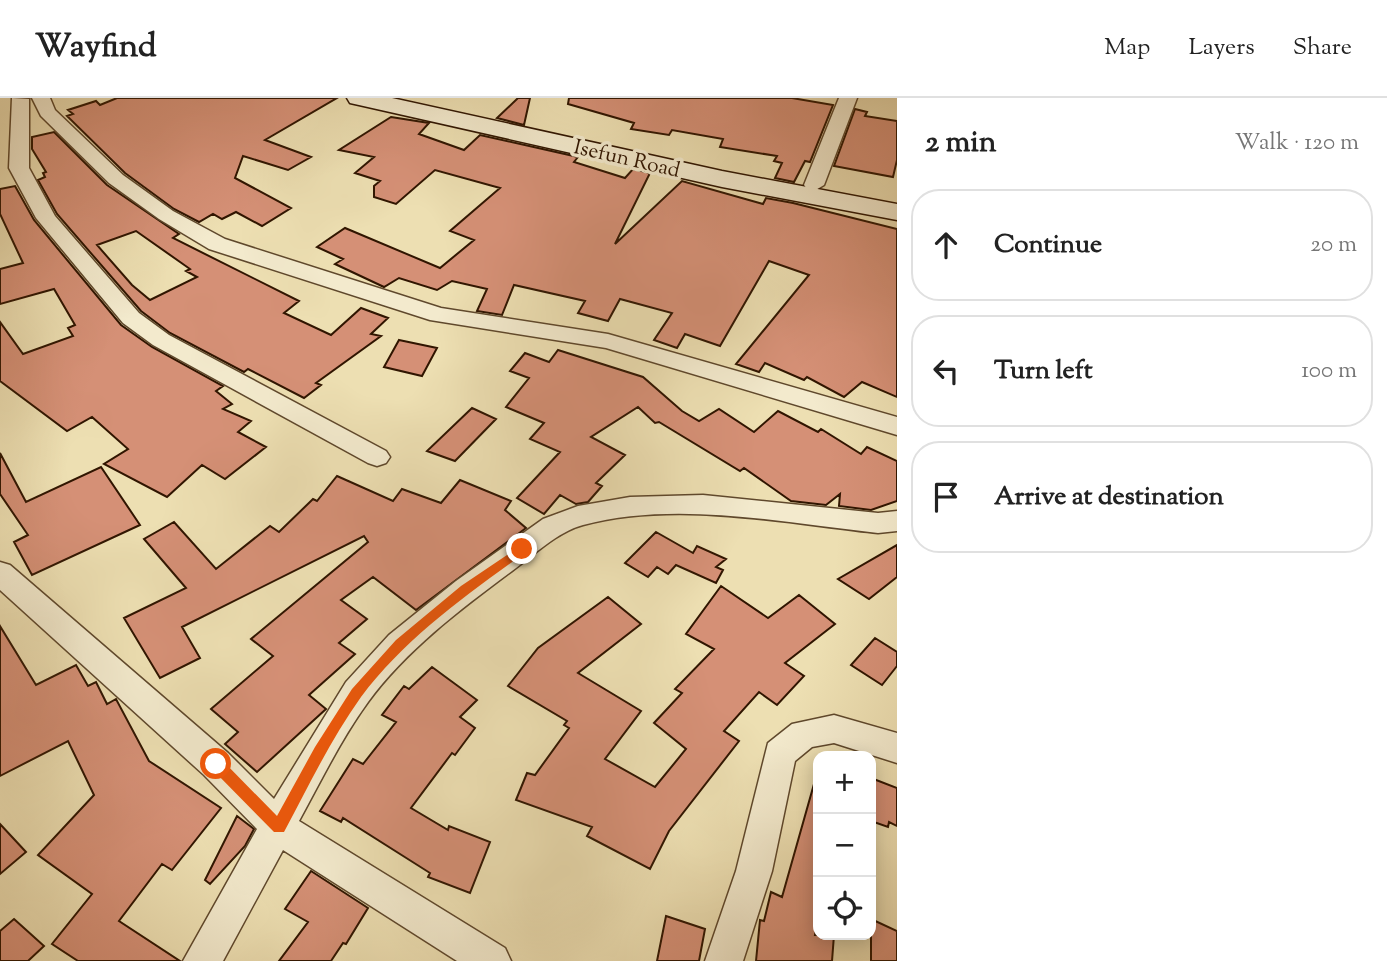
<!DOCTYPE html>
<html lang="en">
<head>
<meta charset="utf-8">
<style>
	body { margin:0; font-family:"Sorts Mill Goudy",serif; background:#f2f2f2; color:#222 }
	.controls { position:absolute; right:21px; bottom:21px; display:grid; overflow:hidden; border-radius:14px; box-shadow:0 4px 18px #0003 }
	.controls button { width:63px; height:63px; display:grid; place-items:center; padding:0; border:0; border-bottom:2px solid #e0e0e0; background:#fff; color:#222; font:35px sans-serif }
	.stop { position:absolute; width:21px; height:21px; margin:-16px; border:5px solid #ea580c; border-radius:50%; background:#fff }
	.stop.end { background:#ea580c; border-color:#fff; box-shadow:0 2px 7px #0008 }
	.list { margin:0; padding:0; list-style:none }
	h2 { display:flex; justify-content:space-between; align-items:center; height:91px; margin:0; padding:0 28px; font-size:30px }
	h2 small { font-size:23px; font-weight:400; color:#767676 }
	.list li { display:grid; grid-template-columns:46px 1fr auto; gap:21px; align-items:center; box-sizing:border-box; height:112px; margin:0 14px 14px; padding:0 14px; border:2px solid #e0e0e0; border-radius:28px }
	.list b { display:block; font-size:26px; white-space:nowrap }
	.list em { font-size:23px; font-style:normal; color:#767676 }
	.icon { flex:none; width:38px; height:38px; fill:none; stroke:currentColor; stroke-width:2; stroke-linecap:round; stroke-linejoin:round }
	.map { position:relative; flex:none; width:897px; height:863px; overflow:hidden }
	header { display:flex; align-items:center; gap:42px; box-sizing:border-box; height:98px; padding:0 35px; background:#fff; border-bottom:2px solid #e0e0e0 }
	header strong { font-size:33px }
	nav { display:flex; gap:38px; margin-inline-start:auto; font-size:24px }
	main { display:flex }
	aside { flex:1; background:#fff }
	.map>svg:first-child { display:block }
	.building { fill:#d59076; stroke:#301500; stroke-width:2; fill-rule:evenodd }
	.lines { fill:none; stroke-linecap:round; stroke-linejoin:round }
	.street-casing { stroke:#5f482c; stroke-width:3 }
	.secondary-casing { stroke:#301500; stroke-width:3 }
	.street { fill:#f3eacd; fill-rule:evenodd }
	.secondary { fill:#f3eacd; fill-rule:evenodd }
	.route { fill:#ea580c }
	.labels { text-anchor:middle; stroke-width:7; stroke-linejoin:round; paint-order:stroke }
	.far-street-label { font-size:21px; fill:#301500; stroke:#f3eacd }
</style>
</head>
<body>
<header>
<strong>Wayfind</strong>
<nav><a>Map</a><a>Layers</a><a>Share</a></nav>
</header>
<main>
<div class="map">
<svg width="897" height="863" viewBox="0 0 897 863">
	<rect width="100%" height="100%" fill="#eddfb2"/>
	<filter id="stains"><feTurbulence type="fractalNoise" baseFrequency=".00286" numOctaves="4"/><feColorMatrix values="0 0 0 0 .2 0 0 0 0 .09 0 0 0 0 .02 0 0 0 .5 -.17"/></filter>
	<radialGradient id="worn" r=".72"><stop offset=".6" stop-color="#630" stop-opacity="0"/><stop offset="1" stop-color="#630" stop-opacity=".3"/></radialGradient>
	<path class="building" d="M117,0H337L265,42L311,59L288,72L243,58L235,80L291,110L262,128L236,114L222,121L213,116L199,124L174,111L125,75L67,18L73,16L68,12L96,3L100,7Z
		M518,0H530L524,27L497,20Z
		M569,0H792L833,7L810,64L805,63L794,84L775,80L782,65L774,63L777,58L720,49L723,41L672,32L669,37L631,31L634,25L568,6Z
		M855,11L867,14L865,18L897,23V62L893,79L834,68Z
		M391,19L429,25L419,36L464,52L480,37L578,59L574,64L625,80L633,71L650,75L615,146L682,83L763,106L766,100L793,105L897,131V299L862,284L844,299L807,279L804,282L765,265L759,274L736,266L809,177L769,163L720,248L685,236L677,250L654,242L672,215L620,201L608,223L578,215L585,203L514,187L502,217L477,213L487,191L452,183L437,192L399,180L384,189L335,166L343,161L317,149L345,130L440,170L474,142L450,133L500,90L435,72L396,106L374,99V88L380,83L355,75L374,59L339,52Z
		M54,34L107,87L179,136L173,140L299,203L284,215L331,237L361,210L388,220L371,236L381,238L316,285L321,287L304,300L248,271L244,274L170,235L141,213L57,116L38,82L45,79L43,75L46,74L32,51V39ZM136,133L190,171L186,173L197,179L150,202L132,187L97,147Z
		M15,88L34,122L121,227L152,249L223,288L216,293L232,306L223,311L251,323L238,334L266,349L225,381L202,367L167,399L104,366L128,351L92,319L67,333L0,283V224L23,256L73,238L68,230L75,227L54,191L0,206V171L23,165L0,116V91Z
		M399,242L437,250L422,278L384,269Z
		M558,252L643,279L682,313L699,323L719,311L754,334L778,313L818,334L821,331L861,356L867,349L897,363V403L871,412L839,408L840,396L826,407L791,403L744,370L740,373L659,324L655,325L638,309L591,339L625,357L596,385L602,388L588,404L576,406L560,397L544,416L517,400L560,354L530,341L544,325L506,309L529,280L510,273L525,255L549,264Z
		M472,310L496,321L455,363L427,353Z
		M0,355L26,404L101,369L140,427L32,477L14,444L28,437L0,396Z
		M337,378L393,403L402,391L441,405L460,382L511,403L505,412L526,430L416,512L373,479L341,502L367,521L339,545L355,556L309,597L326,611L257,674L225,646L238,634L211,611L273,558L251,541L368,444L364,438L182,529L200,560L160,580L124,520L186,490L144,441L174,424L216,471L270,428L279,434L313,401L317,403Z
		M656,434L693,455L697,448L726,461L716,469L723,472L716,485L676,467L668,476L657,469L648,479L625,465Z
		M897,447V479L869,501L838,481Z
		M721,488L768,520L799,497L835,526L785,565L804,578L777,607L759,594L724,633L739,643L669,733L650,771L587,738L592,729L516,702L527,675L535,677L569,630L564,627L567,623L508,588L538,550L608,499L641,526L578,575L641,613L605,661L655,689L686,651L654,625L682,595L675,591L714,551L686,536Z
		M0,528L36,587L76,567L88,588L96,584L107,606L116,601L149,663L221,710L172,772L162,766L119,823L180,863H78L52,846L92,796L38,757L94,697L68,643L0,678Z
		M875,540L897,554V568L882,587L851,567Z
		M432,569L477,602L460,619L475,630L455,657L452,655L411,710L448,732L449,728L490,744L470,795L428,779L430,775L343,720L341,724L320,713L353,661L363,666L396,624L382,617L404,588L409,591Z
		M871,680L897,690V728L889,724L888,729L871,723Z
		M814,686L818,687V821L815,837H834L832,863H756L760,822L764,823L771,794L782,799Z
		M237,718L254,731L245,748L210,786L205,782Z
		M0,726L26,754L0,776Z
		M311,773L368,810L346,846L343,845L331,863H279L308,824L285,811Z
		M666,818L705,831L699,863H657Z
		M14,821L44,848L28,863H0V833Z
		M871,821L897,833V863H871Z"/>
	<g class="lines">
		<g class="street-casing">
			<path id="street" d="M12,0L29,1V70L55,118L139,215L169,237L386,353L390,359L386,365L377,368L368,365L153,247L123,225L36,120L9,70Z
				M32,0H50L55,12L123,77L173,113L225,141L441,210L608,236L897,319V337L606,250L430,222L209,151L159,121L109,85L41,18Z
				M839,0H857L824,87L814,93L807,91L804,87Z
				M703,397L878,415L897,413V433L878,435C783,425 677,402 583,427C557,434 534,457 512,473C461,511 406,552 368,604C341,641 321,683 299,723L505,850L511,863H457L283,752L223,863H183L257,731L204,677L0,492V464L10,467L228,655L274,701L346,584L389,537L456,483L543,421L578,408L630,399Z
				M834,617L897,635V665L834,645L812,649L795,663L772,773L743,863H705L736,773L768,645L792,626Z"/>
		</g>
		<g class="secondary-casing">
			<path id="secondary" d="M347,0H392L722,73L897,106V122L722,89L359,7L350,5Z"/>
		</g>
		<use href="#street" class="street"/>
		<use href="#secondary" class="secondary"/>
	</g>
	<path class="route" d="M522,447L528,451L526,454C468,496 405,540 361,599C331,641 308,689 284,734H274L211,670V661H221L277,718L315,649L352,591L396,542L461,488Z"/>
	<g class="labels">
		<g class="far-street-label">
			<text transform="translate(627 60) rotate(13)" y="7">Isefun Road</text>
		</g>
	</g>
	<rect width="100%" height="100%" filter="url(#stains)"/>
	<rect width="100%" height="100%" fill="url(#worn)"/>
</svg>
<div class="controls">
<button>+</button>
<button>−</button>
<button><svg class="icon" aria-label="locate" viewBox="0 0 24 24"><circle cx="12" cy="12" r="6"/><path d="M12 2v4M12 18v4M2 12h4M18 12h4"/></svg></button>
</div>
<div class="stop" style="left:216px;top:666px"></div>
<div class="stop end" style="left:522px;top:451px"></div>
</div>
<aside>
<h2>2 min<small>Walk · 120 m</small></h2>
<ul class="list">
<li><svg class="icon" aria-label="ahead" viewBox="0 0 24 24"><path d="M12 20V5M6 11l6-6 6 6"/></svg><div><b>Continue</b></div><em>20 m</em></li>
<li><svg class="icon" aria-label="left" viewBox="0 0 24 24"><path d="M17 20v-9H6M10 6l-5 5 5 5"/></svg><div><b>Turn left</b></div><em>100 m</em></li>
<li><svg class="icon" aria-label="arrive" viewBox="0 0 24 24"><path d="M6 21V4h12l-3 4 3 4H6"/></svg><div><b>Arrive at destination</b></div></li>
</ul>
</aside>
</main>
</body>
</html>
